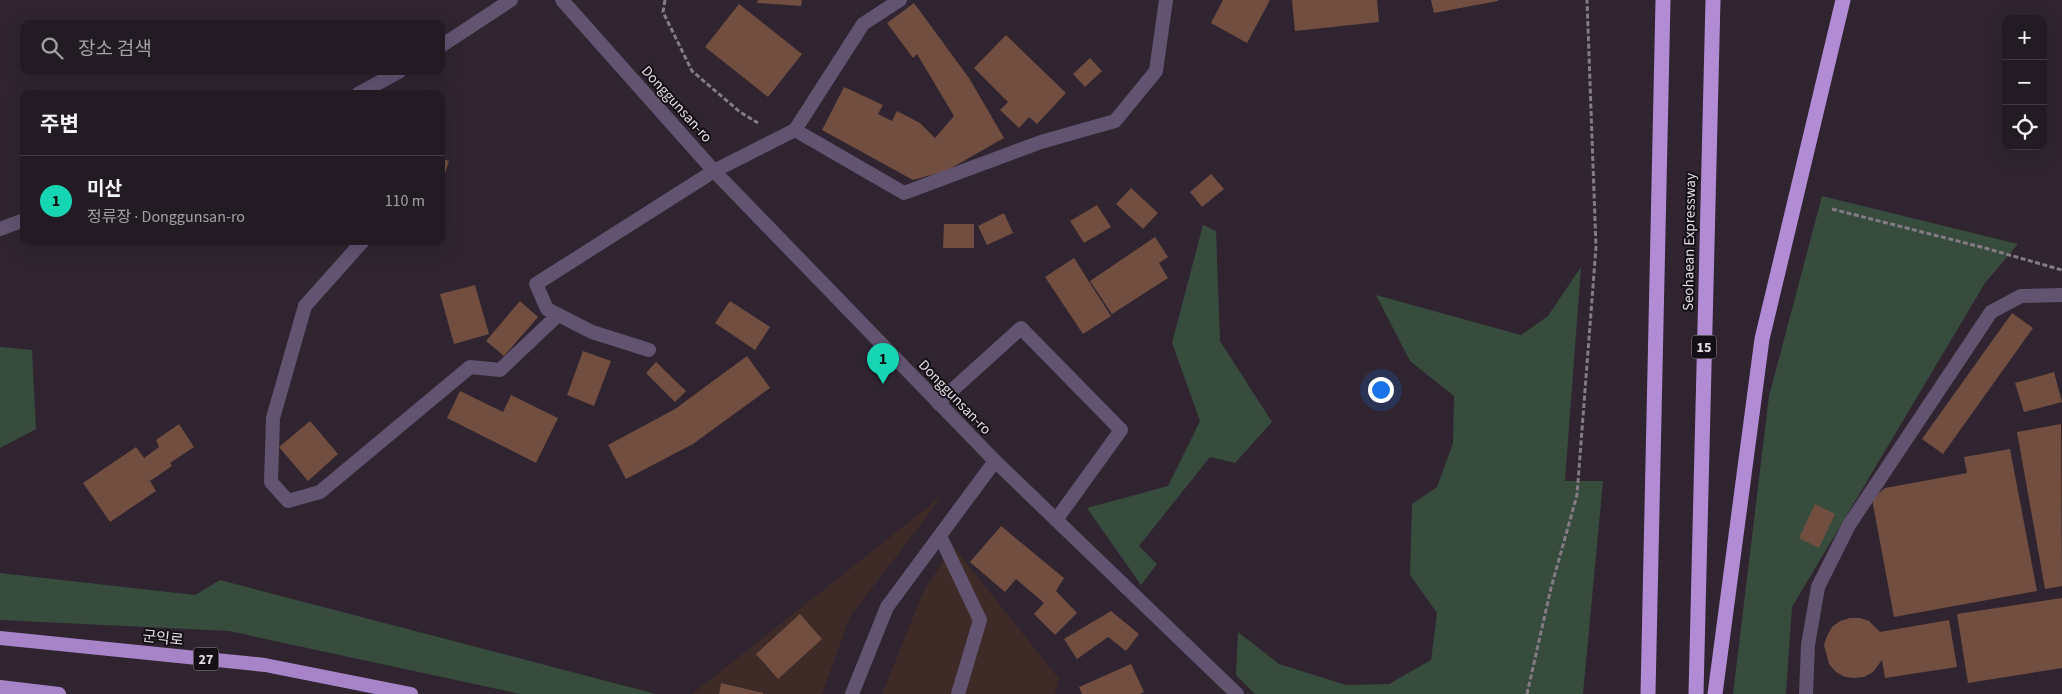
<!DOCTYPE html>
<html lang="ko">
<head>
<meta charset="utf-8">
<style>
	body { margin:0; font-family:"Source Sans 3","Noto Sans KR",sans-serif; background:#2f2831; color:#f1f3f6 }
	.controls { position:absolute; right:15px; top:15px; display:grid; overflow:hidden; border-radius:10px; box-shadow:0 5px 20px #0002 }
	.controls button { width:45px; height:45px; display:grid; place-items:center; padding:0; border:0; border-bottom:1px solid #403941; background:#231b24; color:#f1f3f6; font:25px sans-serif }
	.you { position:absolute; left:1380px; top:389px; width:18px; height:18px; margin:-12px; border:4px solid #fff; border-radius:50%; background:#1a73e8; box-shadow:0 0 0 8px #1a73e833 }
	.badge { display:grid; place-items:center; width:32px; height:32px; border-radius:50%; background:#16d5b3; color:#111; font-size:16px; font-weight:700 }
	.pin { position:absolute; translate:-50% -41px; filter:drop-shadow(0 1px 2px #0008) }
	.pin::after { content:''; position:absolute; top:26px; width:18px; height:15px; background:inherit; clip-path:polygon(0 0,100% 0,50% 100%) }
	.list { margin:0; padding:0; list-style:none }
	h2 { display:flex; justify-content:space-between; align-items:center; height:65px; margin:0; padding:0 20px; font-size:21px }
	h2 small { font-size:16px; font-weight:400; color:#a3a1a6 }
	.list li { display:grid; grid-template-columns:32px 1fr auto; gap:15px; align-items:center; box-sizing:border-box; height:90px; padding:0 20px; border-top:1px solid #403941 }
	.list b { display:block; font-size:19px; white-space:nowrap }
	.list p { margin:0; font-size:16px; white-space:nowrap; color:#a3a1a6 }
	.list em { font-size:16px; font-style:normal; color:#a3a1a6 }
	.icon { flex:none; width:28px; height:28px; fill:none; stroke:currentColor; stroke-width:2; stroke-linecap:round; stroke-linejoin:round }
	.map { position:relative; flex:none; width:2062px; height:694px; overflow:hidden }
	.search { position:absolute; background:#231b24; box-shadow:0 5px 20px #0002; left:20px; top:20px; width:425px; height:55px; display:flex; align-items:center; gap:12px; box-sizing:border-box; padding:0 18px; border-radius:10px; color:#a3a1a6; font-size:19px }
	.panel { position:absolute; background:#231b24; box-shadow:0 5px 20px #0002; left:20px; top:90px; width:425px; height:155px; border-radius:10px }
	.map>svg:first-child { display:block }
	.commercial { fill:#3e2a27 }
	.green { fill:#374c3d }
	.building { fill:#714e3f }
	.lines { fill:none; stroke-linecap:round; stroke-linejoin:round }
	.path { stroke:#847b85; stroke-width:3; stroke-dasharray:5 2.5; stroke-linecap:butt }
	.service { stroke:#625371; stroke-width:14 }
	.minor { stroke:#625371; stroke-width:14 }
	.tertiary { stroke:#625371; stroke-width:14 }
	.trunk { stroke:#a783c7; stroke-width:14 }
	.motorway { stroke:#b28bd5; stroke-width:15 }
	.labels { text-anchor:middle; stroke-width:4; stroke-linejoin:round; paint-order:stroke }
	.shield { fill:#140f15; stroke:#a59ea6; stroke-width:1 }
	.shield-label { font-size:14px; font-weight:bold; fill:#e3dce4 }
	.street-label { font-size:15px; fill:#e3dce4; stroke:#140f15 }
</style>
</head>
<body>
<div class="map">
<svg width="2062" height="694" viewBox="0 0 2062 694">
	<rect width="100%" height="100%" fill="#2f2430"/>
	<path class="commercial" d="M943,495L850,617L822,694H692Z
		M953,546L1059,679L1055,694H882L924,590Z"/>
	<path class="green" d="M1822,196L2018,244L1985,283L1792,607L1786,694H1733L1769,396Z
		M1203,225L1216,231L1220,341L1272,422L1235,463L1210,457L1139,546L1157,564L1141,585L1087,508L1168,486L1200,421L1172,343Z
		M1581,267L1565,481H1603L1583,694H1255L1236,675L1238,632L1279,664L1346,685L1389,684L1431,660L1437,613L1410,575L1412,504L1437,487L1453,443L1454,396L1410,361L1376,295L1521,335L1548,316Z
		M0,347L32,350L36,429L0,448Z
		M0,573L195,595L220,580L656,694H520L229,631L0,620Z"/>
	<path class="building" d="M758,0H802L801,6L757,3Z
		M1223,0H1270L1247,43L1211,23Z
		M1292,0H1377L1379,22L1295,31Z
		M1431,0H1498V1L1434,13Z
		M914,3L969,78L1004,138L946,171L913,180L822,130L844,87L883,105L878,114L892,121L897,111L920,123L935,138L954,116L917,54L913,58L887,23Z
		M739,4L802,54L768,97L705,47Z
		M1006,35L1066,93L1037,124L1029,117L1019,128L1000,110L1008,102L974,68Z
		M1090,58L1102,71L1085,87L1073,74Z
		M441,158L449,161L442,183H441Z
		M1211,174L1224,189L1202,207L1190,192Z
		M1131,188L1158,213L1143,229L1116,204Z
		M1097,205L1111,227L1084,243L1070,221Z
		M1004,213L1013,233L987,245L978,226Z
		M944,224H974V248H943Z
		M1155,237L1168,257L1159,263L1168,278L1112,314L1090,281Z
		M1074,258L1111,316L1083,334L1045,277Z
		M475,285L489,334L454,344L440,294Z
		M520,301L538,317L504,356L486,341Z
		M730,301L770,327L755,350L715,323Z
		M2012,313L2033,328L1943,454L1922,439Z
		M583,351L611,361L594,406L567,395Z
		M747,356L770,388L693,444L626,479L608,445L675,409Z
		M656,362L686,391L675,402L646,373Z
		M2054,372L2062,402L2024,412L2015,383Z
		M460,391L503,412L511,395L558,418L536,463L447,418Z
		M310,421L338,454L308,481L279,447Z
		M179,424L194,447L170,463L172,466L150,481L156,491L110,522L83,483L136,447L144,458L159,447L156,440Z
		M2061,424L2062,586L2045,589L2017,432Z
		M2010,449L2037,591L1894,617L1872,499L1885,488L1967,473L1964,457Z
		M1815,504L1835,514L1819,548L1799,538Z
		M1001,526L1064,578L1056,591L1077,613L1055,635L1034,614L1044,603L1016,579L1005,592L970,562Z
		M2062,598V668L1968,683L1957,614Z
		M1111,611L1139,634L1126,651L1108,637L1077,659L1064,639Z
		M800,614L822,639L778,679L756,654Z
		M1850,618H1860L1869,621L1880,632L1949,620L1957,667L1885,678L1882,660L1873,672L1864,677L1854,678L1845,677L1836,672L1829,664L1824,645L1827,636L1832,627L1840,621Z
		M1131,664L1144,692L1140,694H1082L1079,687Z
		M721,683L763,693V694H719Z"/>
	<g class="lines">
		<path class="path" d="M665,0L663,12L692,71L740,112L758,123
			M1832,209L1985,248L2062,270
			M1527,694L1551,588L1577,495L1596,247L1587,0"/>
		<path class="service" d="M795,130L904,193L1041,142L1115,121L1156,71L1166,0
			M305,306L273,418L271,482L288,501L320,492L470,367L500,370L558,315
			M938,403L1021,328L1121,430L1056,520
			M940,536L980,620L958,694
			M1806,694L1808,645L1818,587L1849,525L1991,312L2021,296L2062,295"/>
		<path class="minor" d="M305,306L363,241
			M649,350L592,332L547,309L536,284L714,171L795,130L863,24L900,0
			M852,694L887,607L995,461"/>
		<path class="tertiary" d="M562,0L714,171L995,461L1237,694
			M441,46L511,0
			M358,94L400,71
			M0,229L24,220"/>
		<path class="trunk" d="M0,638L265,665L411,694
			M0,687L59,694"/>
		<path class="motorway" d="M1648,694L1663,0
			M1696,694L1713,0
			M1715,694L1762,339L1843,0"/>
	</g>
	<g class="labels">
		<g class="shield">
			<rect x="1691.5" y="335.5" width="25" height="23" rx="4"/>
			<rect x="193.5" y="647.5" width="25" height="23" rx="4"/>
		</g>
		<g class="shield-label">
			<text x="1704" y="352">15</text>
			<text x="206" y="664">27</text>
		</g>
		<g class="street-label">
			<text transform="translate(677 104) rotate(48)" y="5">Donggunsan-ro</text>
			<text transform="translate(1689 242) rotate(-89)" y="5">Seohaean Expressway</text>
			<text transform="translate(955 397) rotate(46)" y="5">Donggunsan-ro</text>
			<text transform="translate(163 638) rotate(6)" y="5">군익로</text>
		</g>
	</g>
</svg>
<div class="controls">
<button>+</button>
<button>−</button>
<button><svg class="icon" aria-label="locate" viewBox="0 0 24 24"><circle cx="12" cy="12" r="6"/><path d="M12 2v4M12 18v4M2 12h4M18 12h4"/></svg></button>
</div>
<div class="you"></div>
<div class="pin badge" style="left:883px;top:384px">1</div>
<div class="search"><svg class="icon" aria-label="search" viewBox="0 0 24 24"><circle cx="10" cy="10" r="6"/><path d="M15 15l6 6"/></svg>장소 검색</div>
<section class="panel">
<h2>주변<small></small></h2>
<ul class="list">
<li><span class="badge">1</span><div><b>미산</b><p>정류장 · Donggunsan-ro</p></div><em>110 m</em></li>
</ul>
</section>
</div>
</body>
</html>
